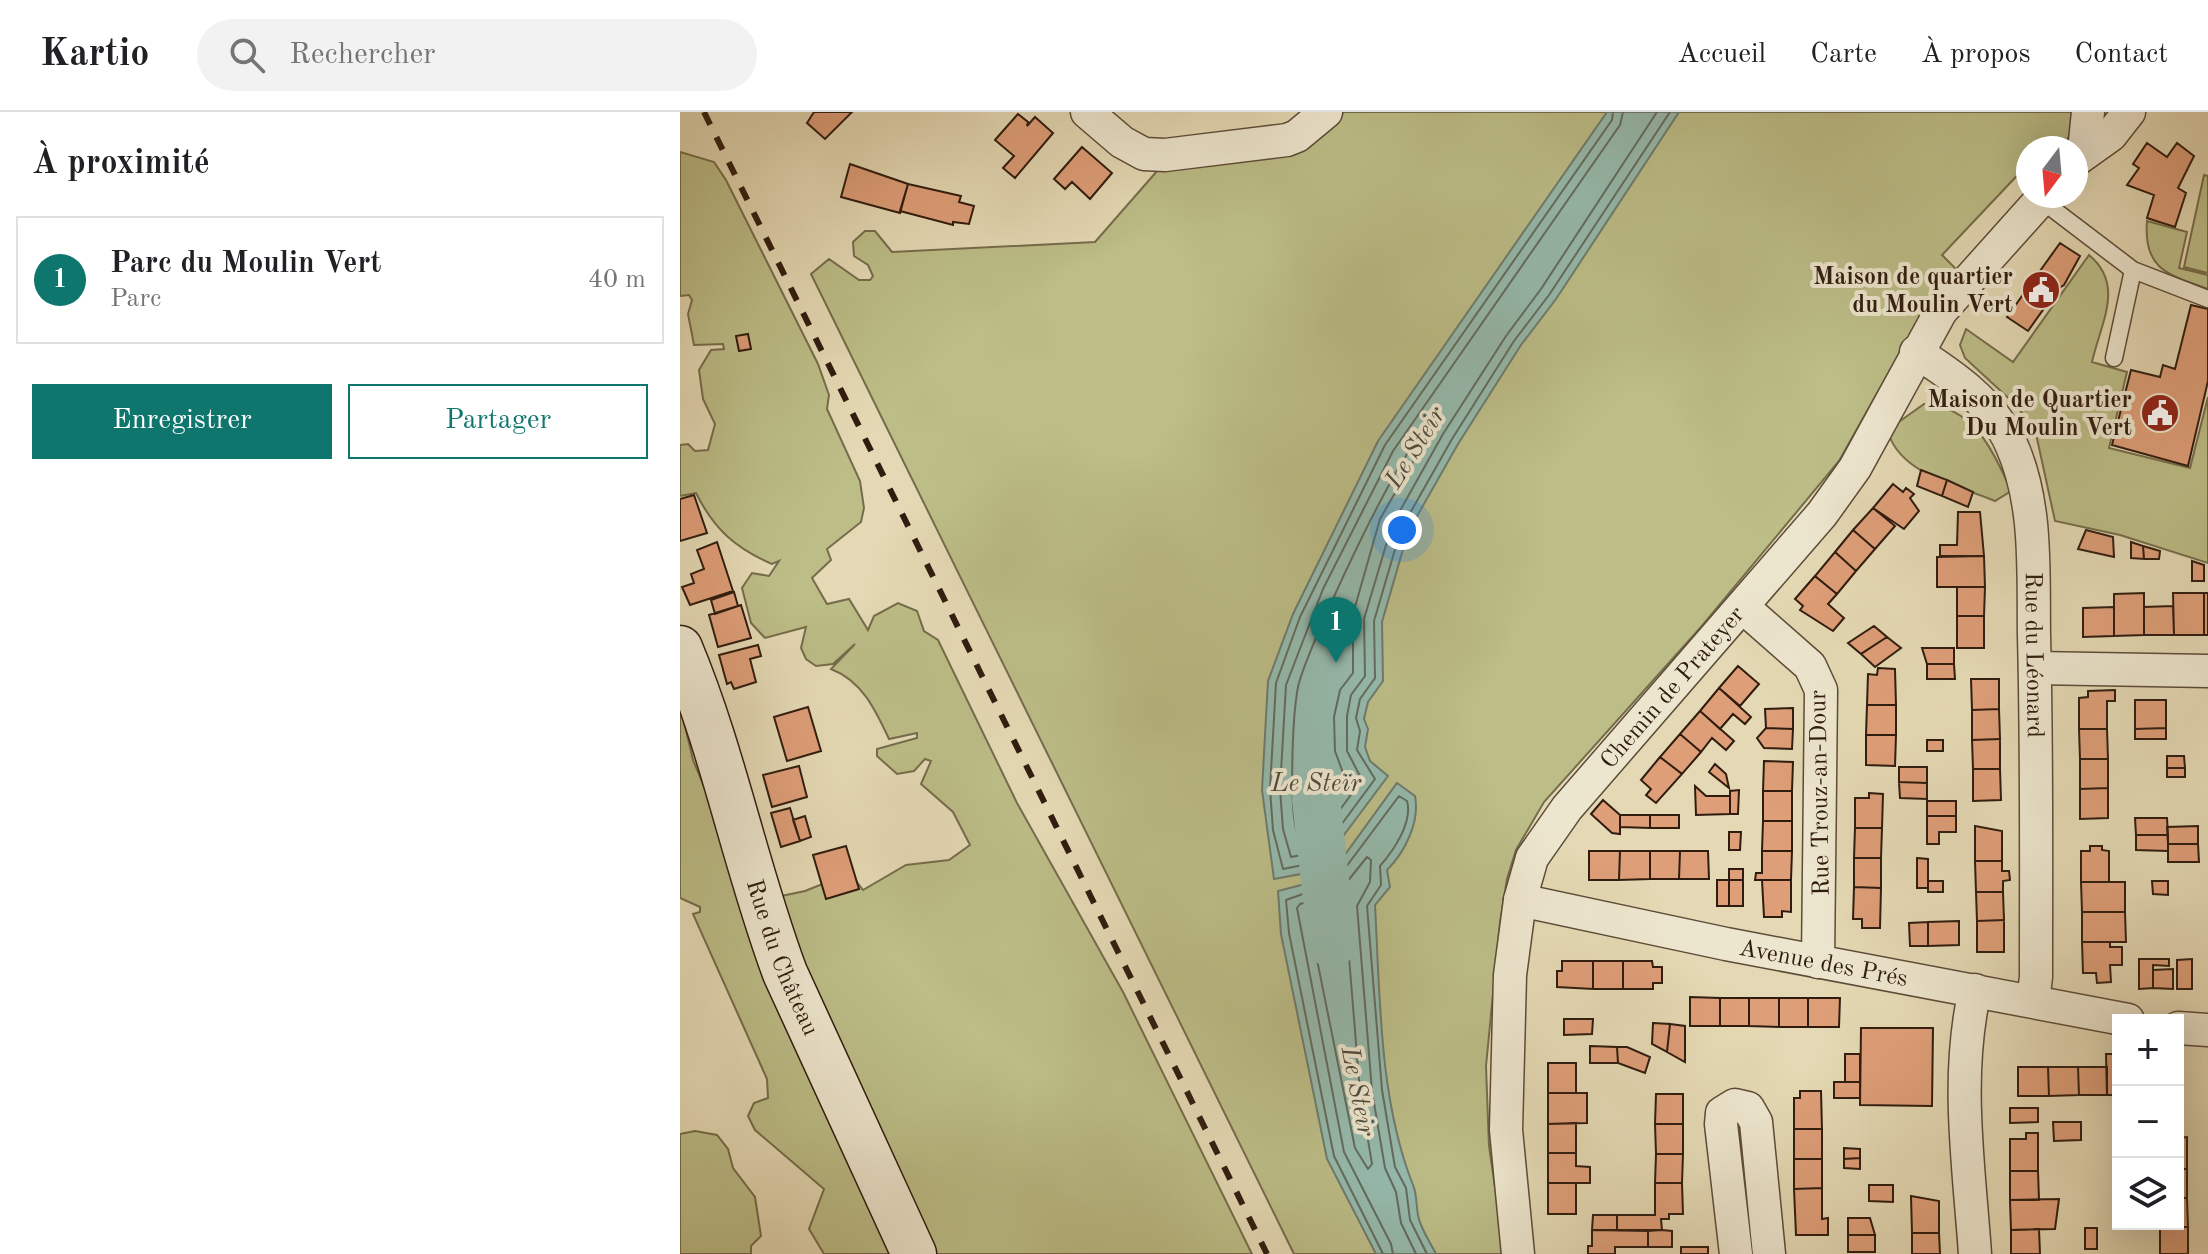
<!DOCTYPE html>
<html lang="fr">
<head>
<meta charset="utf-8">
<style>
	body { margin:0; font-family:"Old Standard TT",serif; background:#f2f2f2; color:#202124 }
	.controls { position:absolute; right:24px; bottom:24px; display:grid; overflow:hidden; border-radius:0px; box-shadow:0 8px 32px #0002 }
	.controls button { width:72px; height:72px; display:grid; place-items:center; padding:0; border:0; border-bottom:2px solid #e0e0e0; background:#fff; color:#202124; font:40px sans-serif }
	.compass { position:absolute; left:1336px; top:24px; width:72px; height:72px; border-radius:50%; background:#fff; box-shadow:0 8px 32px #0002; rotate:196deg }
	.you { position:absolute; left:722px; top:418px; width:28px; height:28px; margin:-20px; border:6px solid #fff; border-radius:50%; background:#1a73e8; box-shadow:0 0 0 12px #1a73e833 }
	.badge { display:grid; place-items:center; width:52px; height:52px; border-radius:50%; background:#0f766e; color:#fff; font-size:26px; font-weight:700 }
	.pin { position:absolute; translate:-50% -66px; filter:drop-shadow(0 2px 4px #0008) }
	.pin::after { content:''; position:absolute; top:42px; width:28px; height:24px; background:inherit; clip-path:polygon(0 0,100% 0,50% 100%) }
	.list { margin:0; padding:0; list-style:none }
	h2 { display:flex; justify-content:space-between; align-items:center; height:104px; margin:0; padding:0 32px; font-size:34px }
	h2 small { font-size:26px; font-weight:400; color:#757577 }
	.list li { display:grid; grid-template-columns:52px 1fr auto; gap:24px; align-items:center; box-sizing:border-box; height:128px; margin:0 16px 16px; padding:0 16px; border:2px solid #e0e0e0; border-radius:0px }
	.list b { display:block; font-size:30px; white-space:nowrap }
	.list p { margin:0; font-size:26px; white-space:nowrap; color:#757577 }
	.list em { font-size:26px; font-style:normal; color:#757577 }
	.actions { display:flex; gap:16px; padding:24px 32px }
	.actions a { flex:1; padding:18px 0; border:2px solid #0f766e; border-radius:0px; text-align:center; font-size:28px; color:#0f766e }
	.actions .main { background:#0f766e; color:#fff }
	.icon { flex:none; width:44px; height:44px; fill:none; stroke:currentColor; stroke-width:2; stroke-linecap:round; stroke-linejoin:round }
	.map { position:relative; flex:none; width:1528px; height:1142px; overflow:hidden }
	header { display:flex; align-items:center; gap:48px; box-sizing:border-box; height:112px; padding:0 40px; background:#fff; border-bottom:2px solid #e0e0e0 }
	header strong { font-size:38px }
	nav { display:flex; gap:44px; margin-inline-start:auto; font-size:28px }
	.search { width:560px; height:72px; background:#f2f2f2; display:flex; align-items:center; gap:20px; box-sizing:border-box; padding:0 28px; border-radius:44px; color:#757577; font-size:30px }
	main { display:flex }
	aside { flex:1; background:#fff }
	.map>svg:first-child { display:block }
	.green { fill:#bcbd87; stroke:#766c4b; stroke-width:2 }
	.water { fill:#95baad; stroke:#6d7b6e; stroke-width:2 }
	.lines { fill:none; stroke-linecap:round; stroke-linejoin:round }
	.shore { stroke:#626b5e; stroke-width:2 }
	.river { stroke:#95baad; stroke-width:48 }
	.building { fill:#de9e78; stroke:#301c0f; stroke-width:2 }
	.lane-casing { stroke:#5d4b38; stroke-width:19 }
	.street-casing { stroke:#5d4b38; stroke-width:35 }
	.secondary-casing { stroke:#301c0f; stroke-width:47 }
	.lane { stroke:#ede6ce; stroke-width:16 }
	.street { stroke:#ede6ce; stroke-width:32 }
	.secondary { stroke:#ede6ce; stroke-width:44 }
	.rail { stroke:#301c0f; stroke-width:6; stroke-dasharray:14 14; stroke-linecap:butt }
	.labels { text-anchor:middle; stroke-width:8; stroke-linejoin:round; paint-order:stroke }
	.poi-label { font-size:24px; font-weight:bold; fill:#301c0f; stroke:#ede6ce; text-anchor:end }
	.street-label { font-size:24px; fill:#301c0f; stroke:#ede6ce }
	.water-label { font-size:26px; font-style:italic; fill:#4e4b3e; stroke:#ede6ce }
</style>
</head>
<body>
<header>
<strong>Kartio</strong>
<div class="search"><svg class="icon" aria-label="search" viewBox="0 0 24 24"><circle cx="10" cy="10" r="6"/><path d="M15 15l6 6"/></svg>Rechercher</div>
<nav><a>Accueil</a><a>Carte</a><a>À propos</a><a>Contact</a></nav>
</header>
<main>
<aside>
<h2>À proximité<small></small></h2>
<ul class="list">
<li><span class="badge">1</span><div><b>Parc du Moulin Vert</b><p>Parc</p></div><em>40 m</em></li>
</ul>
<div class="actions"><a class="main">Enregistrer</a><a>Partager</a></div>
</aside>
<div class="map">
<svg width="1528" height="1142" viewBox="0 0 1528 1142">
	<rect width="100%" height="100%" fill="#e4d9b4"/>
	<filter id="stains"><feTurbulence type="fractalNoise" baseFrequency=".0025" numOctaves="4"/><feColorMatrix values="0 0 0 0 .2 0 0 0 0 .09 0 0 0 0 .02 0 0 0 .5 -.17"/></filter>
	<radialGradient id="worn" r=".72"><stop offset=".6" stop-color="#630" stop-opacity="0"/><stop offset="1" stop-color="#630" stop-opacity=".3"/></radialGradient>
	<path class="green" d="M664,0H1399L1384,36H1348V52L1262,143L1276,157L1232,219L1159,349L1021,515L864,690L836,738L827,767L820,811L806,954L809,1034L817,1089L845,1119L848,1142H614L131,162L149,147L179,168H190L193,164L188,153L174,144L173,130L185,119H195L212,140L415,130L478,58L651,11Z
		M0,40L34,50L46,68L138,252L149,283L147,297L180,369L184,396L181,410L147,437L151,448L132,466L147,492L169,487L188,518L194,504L218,491L237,499L244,519L258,528L337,691L443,880L572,1142H144L129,1117L144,1077L75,1018L68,1004L74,991L88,986L87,967L13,802L20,800V795L0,786V593L13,648L72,790L125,779L170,761L183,778L226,753L269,748L290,733L273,700L241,672L251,649L245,647L234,659L217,662L197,644V637L237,626V621L209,627C195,597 182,569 151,557L175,532L153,552L136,554L126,547L121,536L126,515L85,526L71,511L62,476L72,461L89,464L99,449L92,452C55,436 34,417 16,381L0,384V333L8,332L15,339L28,338L35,312L23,287L19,258L31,238L44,237L43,232L14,233L8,202L12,188L9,183L0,184Z
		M1524,63L1528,64V161L1504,155Z
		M1467,109L1507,120L1499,156L1528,163V177C1489,163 1463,158 1467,109Z
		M1409,143C1445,173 1421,210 1412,250L1447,260L1429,336L1510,356L1528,285V451L1440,423L1375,409L1356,322L1337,294L1285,246L1280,233L1286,217L1333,250Z
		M1244,292C1293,294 1314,339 1331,379L1315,389C1280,374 1223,363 1209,323L1216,312Z
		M15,1019L37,1023L48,1037L53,1056L75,1085L81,1124L71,1134V1142H0V1022Z"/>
	<path class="water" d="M927,0H999L876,187L841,233L778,332L728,420L702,510L703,569L688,590L684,607L688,617L685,635L690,649L708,664L637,759L594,767L582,678L588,569L613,502L698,329Z
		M717,671L735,684C740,710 725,740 707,758L710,775L695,793C700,884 699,988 733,1073C737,1082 736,1093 738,1103C740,1116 750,1130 756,1142H696L647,1047L601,822L598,779L648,766Z"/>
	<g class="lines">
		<path class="shore" d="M933,0L932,8L705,333L620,505L596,571L590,677L593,718L603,757L633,751L695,667L677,638L680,619L676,606L680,587L695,566L694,509L721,417L772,327L834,229L869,183L990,0
			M943,0L940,13L713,339L643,477L606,573L600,677L603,717L611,745L627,742L682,668L667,639V604L671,583L685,564L684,507L712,413L763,322L826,224L861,177L977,0
			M743,323L745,329L700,407L673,502V561L660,578L654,605L655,639L666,669L620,727C607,708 613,601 618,575C625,541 720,335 743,323Z
			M661,793L665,796L680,980L692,1052L688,1057L675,1036L631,818L632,801Z
			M703,1142L654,1044L609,821L606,788L654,771L719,684L727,689C733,710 714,738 700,754L701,773L687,794L702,978L715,1055L726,1076L730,1108L747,1142
			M713,1142L711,1132L664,1040L617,796L620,792L658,781L687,745L691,748L690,770L677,794L692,979L705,1056L716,1080L721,1111L736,1142"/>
		<path class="river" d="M636,687L652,832"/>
	</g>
	<path class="building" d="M134,0H172L145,27L127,11Z
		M338,2L348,10L347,14L355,5L373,21L335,66L323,56L334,44L315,28Z
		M1467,31L1487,45L1497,31L1514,44L1498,76L1506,81L1495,115L1467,106L1474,83L1447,73L1459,56L1453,52Z
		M402,35L432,61L410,87L392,70L385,77L374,67Z
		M170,52L228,72L220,101L161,85Z
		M228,72L281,84L279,90L294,94L289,112L273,110V113L220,99Z
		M1380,131L1400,144L1384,173L1367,183L1361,191L1365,195L1348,219L1327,205Z
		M1511,193L1528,197V269L1508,354L1432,333L1451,258L1480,265L1483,253L1495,257Z
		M68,222L71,237L59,239L56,224Z
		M1241,358L1267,368L1262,384L1237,374Z
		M1267,368L1293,380L1288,395L1262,384Z
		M1213,372L1223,380L1226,376L1234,382L1230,386L1239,399L1224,417L1193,396Z
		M14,383L27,421L0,429V387Z
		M1193,396L1215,414L1195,437L1173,418Z
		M1278,400H1300L1304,444H1260V433H1277Z
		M1173,418L1195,437L1176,459L1155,440Z
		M1406,418L1433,425L1434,445L1398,437Z
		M37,430L53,479L10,493L2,475L14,471L11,462L24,457L17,438Z
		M1451,430L1463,434L1464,447L1451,446Z
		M1463,434L1480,439L1479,447H1464Z
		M1155,440L1176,459L1157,482L1135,464Z
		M1304,444L1305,475H1257V445Z
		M1512,449L1524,453V469H1512Z
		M1135,464L1157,482L1148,492L1164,506L1153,519L1120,498L1123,494L1115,487Z
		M1277,475H1305L1304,504H1277Z
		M54,480L58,494L35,502L31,488Z
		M1464,481V523L1434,524V482Z
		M1493,481H1524V523H1494Z
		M1524,481H1528V523H1524Z
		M61,493L71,526L38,535L29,503Z
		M1493,494L1494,523H1464V495Z
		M1434,495V524L1403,525V496Z
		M1277,504H1304V536H1277Z
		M1194,514L1207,525L1181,542L1168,531Z
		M1207,525L1221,536L1195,555L1181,542Z
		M78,533L81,544L70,547L76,570L54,577L51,570L47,572L39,543Z
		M1242,536H1274V552H1247Z
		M1247,552H1274L1275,567H1247Z
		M1058,554L1079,572L1060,594L1039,576Z
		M1198,556L1215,557L1216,593H1187L1188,562L1197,563Z
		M1291,567H1319V597L1292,598Z
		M1039,576L1071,605L1065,612L1053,602L1040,617L1020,599Z
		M1435,578V589H1427V617H1399V586L1408,585V579Z
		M1455,588H1486V616L1455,617Z
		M1187,593H1216V623H1186Z
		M128,595L141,639L107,649L94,605Z
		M1113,596V617L1086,616L1085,597Z
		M1319,597L1320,627L1292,628V598Z
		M1020,599L1054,629L1046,638L1032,626L1021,640L1000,622Z
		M1086,616L1113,617L1112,637L1084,636L1077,626Z
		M1486,616V627H1455V617Z
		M1399,617H1427L1428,647H1400Z
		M1000,622L1021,640L1002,662L980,645Z
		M1186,623H1216L1215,654L1186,653Z
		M1320,627V657H1293L1292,628Z
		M1247,628H1263V639H1247Z
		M1487,644H1504L1505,656H1487Z
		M980,645L1002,662L976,691L966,683L971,677L961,668Z
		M1400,647H1428V676L1400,677Z
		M1084,649L1113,650L1112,679H1083Z
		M1035,652L1046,662L1049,676L1029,660Z
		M119,654L127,685L92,695L83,663Z
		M1219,655H1247V671L1219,670Z
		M1487,656H1505V665H1487Z
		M1293,657H1320L1321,688L1293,689Z
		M1219,670L1247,671V687L1220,686Z
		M1015,674L1026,684H1050V702L1016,703Z
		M1428,676V706L1400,707V677Z
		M1059,678L1058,702H1050V679Z
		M1083,679H1112V709H1083Z
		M1189,681L1203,682L1202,716H1175V686H1189Z
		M923,688L940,703V722L932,721L911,702Z
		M1247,689H1276V704H1247Z
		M110,696L120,729L101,735L91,701Z
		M940,703H970V716L940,715Z
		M970,703H999V716H970Z
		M125,704L131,725L120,729L113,708Z
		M1247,704H1276V720H1259V732H1247Z
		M1455,706H1487L1488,723H1456Z
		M1083,709H1112V739H1082Z
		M1295,714L1322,719V749H1295Z
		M1518,714V732H1488L1487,715Z
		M1175,716H1202L1201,746H1174Z
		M1049,720H1061L1060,738H1049Z
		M1456,723H1488V739L1456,738Z
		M1488,732H1518L1519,750H1488Z
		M166,734L179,777L146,787L133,743Z
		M1410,734H1422V738L1429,739V770H1401V739H1410Z
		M909,739H940L939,768H909Z
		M940,739H970V767L939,768Z
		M970,739H1000L999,767H970Z
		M1000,739H1028L1029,767H999Z
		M1082,739H1112L1111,768H1075L1076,761H1082Z
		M1174,746H1201V776L1174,775Z
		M1237,746L1248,747V776H1237Z
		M1295,749H1322V759H1329L1330,768L1323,769V780H1296Z
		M1049,757H1063V768H1049Z
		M1037,768H1049V794H1037Z
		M1049,768H1063V794H1049Z
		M1082,768H1111V800L1102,799V805H1084Z
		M1248,769H1263V780H1248Z
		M1472,769H1488V783L1473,782Z
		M1401,770H1445V800H1402Z
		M1174,775L1201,776L1200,816H1182V807H1173Z
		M1296,780H1323L1324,808L1297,809Z
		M1402,800H1445L1446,830H1402Z
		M1324,808V840H1297V809Z
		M1279,809V833L1248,834V810Z
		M1248,810V834H1230L1229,811Z
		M1402,830H1430V835H1442V853H1430L1431,870L1417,871L1416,861H1403Z
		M1459,847H1489V854L1473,853V876L1459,877Z
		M1512,847V877H1497V848Z
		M882,849H913V877L877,875V859H882Z
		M913,849H943V877H913Z
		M943,849H972L973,855H982V871H973V877H943Z
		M1493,857V877L1473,876V858Z
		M1010,885L1040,886V914H1010Z
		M1040,886H1069V914H1040Z
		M1069,886H1099V915L1069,914Z
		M1099,886H1128V915H1099Z
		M1128,886H1160L1159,915H1128Z
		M884,907H913L912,922L884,923Z
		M973,911L990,912L987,940L972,932Z
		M990,912L1005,914V950L987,940Z
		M1181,916H1253L1252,994L1180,993Z
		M910,934L937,935L938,951H910Z
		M937,935H947L970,945L965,961L938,951Z
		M1165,942H1180V970H1165Z
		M1426,942H1438V983H1427Z
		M868,951H896V981H868Z
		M1338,955H1368L1369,984H1338Z
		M1368,955H1398L1399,983L1369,984Z
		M1398,955H1427V983H1399Z
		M1154,970H1180V986H1154Z
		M1120,979H1141L1142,1017H1114V986H1120Z
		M868,981H907V1011L868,1012Z
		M976,982H1003V1012H975Z
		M1330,996H1358V1010L1330,1011Z
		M1373,1010H1401V1028L1374,1029Z
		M896,1011V1041H868V1012Z
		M975,1012H1003V1042H976Z
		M1114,1017H1142V1047H1114Z
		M1346,1021H1358V1059H1330V1027H1346Z
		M1507,1025V1057H1498V1026Z
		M1164,1036L1180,1037V1046L1164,1047Z
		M868,1041H896V1054L910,1055V1071H868Z
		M976,1042H1003L1002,1071H975Z
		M1180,1046V1057L1164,1056V1047Z
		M1114,1047H1142V1076L1114,1077Z
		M1498,1057H1507V1086H1498Z
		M1330,1059H1358L1359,1088H1330Z
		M868,1071H896V1102H868Z
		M975,1071H1002L1003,1102H989V1107H981L982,1118H937V1103H975Z
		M1189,1073H1213V1090L1189,1089Z
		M1142,1076V1107L1148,1106V1123H1116L1114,1077Z
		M1231,1084L1259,1089V1121H1232Z
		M1498,1086H1507L1508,1115H1480V1112H1498Z
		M1379,1087L1375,1117L1331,1118L1330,1088Z
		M913,1103H937V1118H912Z
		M1168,1106H1190L1195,1123H1168Z
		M1480,1115H1508V1142H1480Z
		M1405,1116H1417V1137H1405Z
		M1359,1117L1360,1142H1331V1118Z
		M912,1118L968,1119V1135H935V1142H908V1134H912Z
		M982,1118L992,1119V1135H968V1119Z
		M1232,1121H1259L1260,1142H1232Z
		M1168,1123H1195V1140H1168Z
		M1001,1135H1028V1142H1001Z"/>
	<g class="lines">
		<g class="lane-casing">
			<path id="lane" d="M1361,88L1453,158L1434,246
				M1453,158L1528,187"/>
		</g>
		<g class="street-casing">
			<g id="street">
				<path d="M407,0L442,30L464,42L485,43L607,28L617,24L646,0"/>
				<path d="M1404,39L1408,0"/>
				<path d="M1396,48L1431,23L1449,0"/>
				<path id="s1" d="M1236,240C1272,263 1313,291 1331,332C1358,391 1353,461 1354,524C1357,638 1356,751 1356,865L1353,889"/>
				<path d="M1064,496L1130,554L1141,578L1138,850"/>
				<path d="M1355,556L1528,559"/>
				<path id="s2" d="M840,788L1046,832L1448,908"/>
				<path d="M1295,878C1275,966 1289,1054 1295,1142"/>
				<path d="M1498,916L1528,918"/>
				<path id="s3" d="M838,1142L826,1018L830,863L840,788L852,746L887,696L1142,402L1175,356L1261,199L1364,84"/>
				<path d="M1056,1142L1041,1012L1042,1001L1055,993L1068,996L1076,1010L1089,1142"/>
			</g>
		</g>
		<g class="secondary-casing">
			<g id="secondary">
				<path id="s4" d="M0,536C44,641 65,754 105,861L234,1142"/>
			</g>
		</g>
		<use href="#lane" class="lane"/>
		<use href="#street" class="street"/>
		<use href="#secondary" class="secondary"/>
		<path class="rail" d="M24,0L587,1142"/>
	</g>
	<defs>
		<g id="civic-disc" transform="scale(2)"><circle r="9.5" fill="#8f2418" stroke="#ede6ce"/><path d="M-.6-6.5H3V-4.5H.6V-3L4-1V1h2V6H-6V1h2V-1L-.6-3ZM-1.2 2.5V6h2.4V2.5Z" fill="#fff"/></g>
	</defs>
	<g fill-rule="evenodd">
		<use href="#civic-disc" x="1361" y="178"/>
		<use href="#civic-disc" x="1480" y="301"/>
	</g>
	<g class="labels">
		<g class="poi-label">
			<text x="1333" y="172">Maison de quartier<tspan x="1333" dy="28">du Moulin Vert</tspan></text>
			<text x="1452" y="295">Maison de Quartier<tspan x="1452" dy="28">Du Moulin Vert</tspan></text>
		</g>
		<g class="street-label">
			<text dy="8" stroke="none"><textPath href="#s1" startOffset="348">Rue du Léonard</textPath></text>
			<text dy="8" stroke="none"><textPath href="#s3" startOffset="620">Chemin de Prateyer</textPath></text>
			<text transform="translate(1139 681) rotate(-91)" y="8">Rue Trouz-an-Dour</text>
			<text dy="8" stroke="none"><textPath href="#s4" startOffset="326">Rue du Château</textPath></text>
			<text dy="8" stroke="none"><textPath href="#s2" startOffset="310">Avenue des Prés</textPath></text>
		</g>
		<g class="water-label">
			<text transform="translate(734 335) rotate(-58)" y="9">Le Steir</text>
			<text x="636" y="679">Le Steïr</text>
			<text transform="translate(679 979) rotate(79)" y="9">Le Steir</text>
		</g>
	</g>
	<rect width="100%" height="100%" filter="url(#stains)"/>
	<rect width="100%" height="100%" fill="url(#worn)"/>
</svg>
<div class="controls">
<button>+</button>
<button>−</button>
<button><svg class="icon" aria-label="layers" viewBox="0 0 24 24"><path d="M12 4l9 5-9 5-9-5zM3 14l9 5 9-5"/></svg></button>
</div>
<svg class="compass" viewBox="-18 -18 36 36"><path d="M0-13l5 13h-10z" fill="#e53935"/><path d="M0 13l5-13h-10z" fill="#757577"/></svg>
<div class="you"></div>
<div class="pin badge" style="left:656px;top:551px">1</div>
</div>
</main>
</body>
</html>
